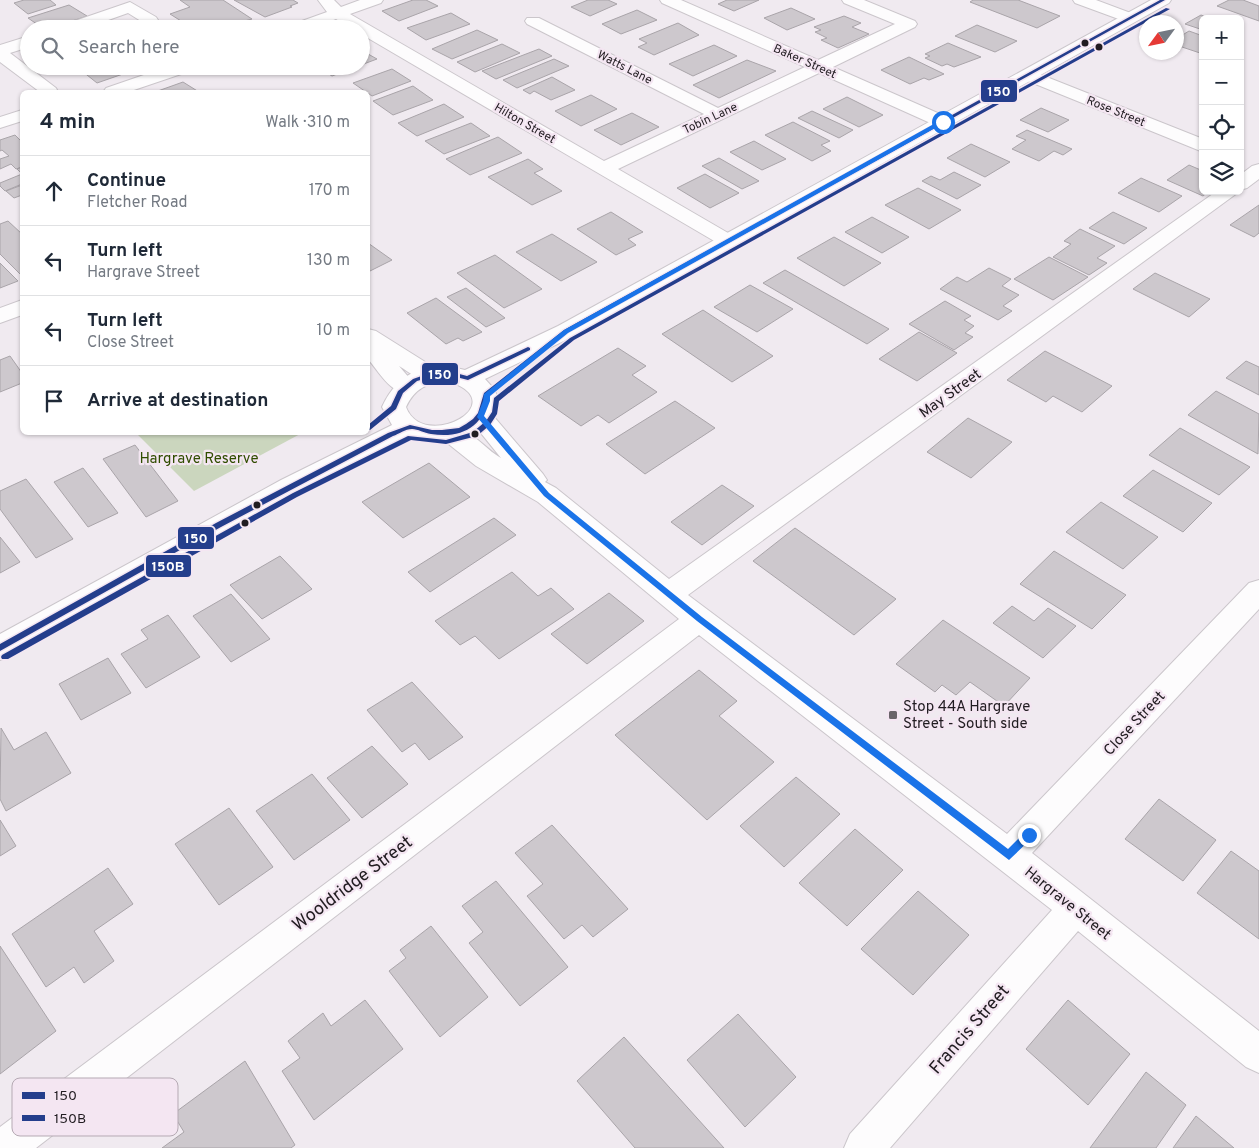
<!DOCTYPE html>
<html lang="en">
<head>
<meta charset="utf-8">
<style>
	body { margin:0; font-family:Overpass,sans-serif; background:#f2f2f3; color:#1f2937 }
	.controls { position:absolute; right:15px; top:15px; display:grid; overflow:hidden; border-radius:8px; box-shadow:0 1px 4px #0004 }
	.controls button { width:45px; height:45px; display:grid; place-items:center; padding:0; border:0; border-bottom:1px solid #e0e1e3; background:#fff; color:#1f2937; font:25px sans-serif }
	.compass { position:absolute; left:1139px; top:15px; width:45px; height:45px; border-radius:50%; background:#fff; box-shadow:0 1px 4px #0004; rotate:237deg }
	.stop { position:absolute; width:15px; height:15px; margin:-11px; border:4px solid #1a73e8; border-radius:50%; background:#fff }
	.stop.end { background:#1a73e8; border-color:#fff; box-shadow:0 1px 5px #0008 }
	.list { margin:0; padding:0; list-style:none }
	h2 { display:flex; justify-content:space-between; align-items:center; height:65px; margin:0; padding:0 20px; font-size:21px }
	h2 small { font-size:16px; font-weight:400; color:#747a83 }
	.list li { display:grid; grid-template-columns:32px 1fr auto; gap:15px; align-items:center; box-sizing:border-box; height:70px; padding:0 20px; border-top:1px solid #e0e1e3 }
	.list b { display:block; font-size:19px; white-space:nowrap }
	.list p { margin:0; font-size:16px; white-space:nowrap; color:#747a83 }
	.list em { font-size:16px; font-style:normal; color:#747a83 }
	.icon { flex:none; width:28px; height:28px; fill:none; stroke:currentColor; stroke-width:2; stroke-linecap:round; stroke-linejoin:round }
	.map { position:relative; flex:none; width:1259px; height:1148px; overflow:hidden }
	.search { position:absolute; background:#fff; box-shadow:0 1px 4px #0004; left:20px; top:20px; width:350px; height:55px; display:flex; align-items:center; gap:12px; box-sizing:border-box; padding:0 18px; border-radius:28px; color:#747a83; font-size:19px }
	.panel { position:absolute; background:#fff; box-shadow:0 1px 4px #0004; left:20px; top:90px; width:350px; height:345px; border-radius:8px }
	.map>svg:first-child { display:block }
	.green { fill:#cbd6be }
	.building { fill:#cdc8cd; stroke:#a9a4a9 }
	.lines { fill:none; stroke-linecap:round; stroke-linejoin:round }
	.street-casing { stroke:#cbc6cb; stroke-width:2 }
	.secondary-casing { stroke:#cbc6cb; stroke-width:2 }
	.street { fill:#fdfcfd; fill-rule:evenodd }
	.secondary { fill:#fdfcfd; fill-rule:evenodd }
	.bus-1-casing { stroke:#f4e6f2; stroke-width:3 }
	.bus-2-casing { stroke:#f4e6f2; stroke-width:3 }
	.bus-1 { fill:#243e8c; fill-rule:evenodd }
	.bus-2 { fill:#243e8c; fill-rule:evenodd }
	.route { fill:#1a73e8 }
	.bus-dot { fill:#211c21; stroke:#f4e6f2; stroke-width:2 }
	.poi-dot { fill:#696469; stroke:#f4e6f2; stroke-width:2 }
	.labels { text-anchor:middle; stroke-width:4.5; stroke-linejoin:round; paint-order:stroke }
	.far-street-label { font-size:12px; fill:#211c21; stroke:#f4e6f2 }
	.street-label { font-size:15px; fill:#211c21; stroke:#f4e6f2 }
	.park-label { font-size:15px; fill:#304d00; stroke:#f4e6f2 }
	.poi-label { font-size:15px; fill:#211c21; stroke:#f4e6f2; text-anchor:start }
	.near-street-label { font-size:18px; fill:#211c21; stroke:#f4e6f2 }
	.key { fill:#f4e6f2; stroke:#b5a9b3; stroke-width:1 }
	.key-label { font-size:14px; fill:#211c21 }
	.line-badge { stroke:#f4e6f2; stroke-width:2 }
	.badge-label { font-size:14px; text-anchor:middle; font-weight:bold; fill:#fff }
</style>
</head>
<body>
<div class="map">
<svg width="1259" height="1148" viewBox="0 0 1259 1148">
	<rect width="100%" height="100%" fill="#f0eaf0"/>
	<path class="green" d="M136,433H302L194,491Z"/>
	<path class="building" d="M24,0H50L56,5L28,14L14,3Z
		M180,0H223L252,19L214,29H206L198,23L189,26L170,14L190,7Z
		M234,0H293L298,3L290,6L292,7L265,17Z
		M413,0H426L438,6L399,21L382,11Z
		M588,0H608L617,4L590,16L571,7Z
		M727,0H759L734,11L718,4Z
		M973,0H1018L1060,16L1037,28L970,2Z
		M1229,0H1243L1259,6V21L1217,6Z
		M69,5L87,16L49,29H44L28,18Z
		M791,8L815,19L787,30L764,18Z
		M637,10L657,20L621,34L602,24Z
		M451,13L470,24L426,40L407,28Z
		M1201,15L1211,19H1203V30L1185,24Z
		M844,16L861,23L852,27L869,34L838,48L821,40L827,38L815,32L821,30L814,27Z
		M678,23L699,35L654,55L638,47L647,43L639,39Z
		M977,25L1017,41L995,52L955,36Z
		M477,30L498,40L452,59L432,49Z
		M1189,31L1203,36V54L1176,45V39Z
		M948,43L981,57L954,67L947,64L942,66L925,58L930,56L925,54Z
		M502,44L520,53L475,72L457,62Z
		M714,45L737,56L693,76L669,64Z
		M539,49L552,56L496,79L482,71Z
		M361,50L377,59L361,65Z
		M909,57L944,74L929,80L924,78L910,84L881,70Z
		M554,59L569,66L517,88L503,80Z
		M747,60L776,71L719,98L693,85Z
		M96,66H146L97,83L82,71Z
		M316,66H358L332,76Z
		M392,69L411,81L372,96L353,83Z
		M552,77L575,90L551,100L534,91L530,94L523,90Z
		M183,82L199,92H155Z
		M413,86L433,100L393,115L373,101Z
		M591,95L617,109L581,126L555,111Z
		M847,97L883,115L859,127L823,109Z
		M444,104L464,117L417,136L398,123Z
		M1041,108L1069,120L1048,132L1020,120Z
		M812,111L853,130L839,138L798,118Z
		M632,113L659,127L621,145L594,130Z
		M793,122L830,141L821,145L831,151L812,161L765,135Z
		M471,123L490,136L444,154L425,141Z
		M1027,130L1072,149L1063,155L1054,151L1039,161L1012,149L1026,140L1016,136Z
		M15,135L22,142V167L16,169L11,164L0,169V159L9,156L2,150L0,151V140Z
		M498,137L522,153L470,175L446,159Z
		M754,141L786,159L762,170L730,152Z
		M971,144L1010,162L985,177L947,158Z
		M719,158L759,181L742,189L702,166Z
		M528,159L543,169L534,173L562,191L532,205L488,177Z
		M1189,165L1203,171V191H1209L1203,196L1167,180Z
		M22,167V184L5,191L0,186V183L22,174L17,169Z
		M954,172L981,185L957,199L922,181L931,176L940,180Z
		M705,174L739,193L710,208L677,188Z
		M1141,178L1182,196L1159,212L1118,193Z
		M22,185V195L14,198L6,191Z
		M918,188L961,210L929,229L885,205Z
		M1259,205V233L1254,237L1230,225Z
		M611,212L643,232L628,239L636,245L616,255L577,229Z
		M1113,212L1147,228L1124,244L1089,228Z
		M872,217L909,237L882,253L845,232Z
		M8,221L22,234V276L0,254V224Z
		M1080,229L1115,246L1097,258L1107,263L1089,275L1053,257L1071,244L1064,241Z
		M552,234L597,262L561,281L516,252Z
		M834,237L881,263L844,286L797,258Z
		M368,243L392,260L368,272Z
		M495,255L542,289L504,308L457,273Z
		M1049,257L1088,277L1053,300L1014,279Z
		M0,263L18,281L0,288Z
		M989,268L1011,279L1002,286L1019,295L1003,306L1012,311L998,320L940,289L957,277L967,282Z
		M785,270L889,329L867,344L763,283Z
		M1155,273L1210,299L1189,317L1133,289Z
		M750,285L793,309L757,332L714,307Z
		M466,288L505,318L486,327L447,297Z
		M436,298L482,332L463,341L458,338L446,344L407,313Z
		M945,301L971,316L964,320L974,326L965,333L973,337L954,350L909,324Z
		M703,310L773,356L732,382L662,334Z
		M919,332L957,353L917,381L879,359Z
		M618,348L646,366L632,375L657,392L609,423L598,415L581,426L538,396Z
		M1045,351L1112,386L1082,412L1053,396L1046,402L1007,380Z
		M10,356L22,373V383L0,392V360Z
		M1246,361L1259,367V395L1226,378Z
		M1216,391L1259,414L1258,454L1188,415Z
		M675,401L715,428L645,474L606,444Z
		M968,418L1012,442L971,478L927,452Z
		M1180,428L1250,467L1219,495L1149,455Z
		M135,445L178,501L146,517L103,459Z
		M429,463L470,497L403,538L362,502Z
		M83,468L118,513L88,527L54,482Z
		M1153,470L1212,503L1183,532L1123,496Z
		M26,479L73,539L36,558L0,509V491Z
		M722,485L754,506L702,545L671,522Z
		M1101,502L1158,537L1123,569L1066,532Z
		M494,518L516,535L430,592L408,572Z
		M795,528L896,599L854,635L753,561Z
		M0,537L20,562L0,573Z
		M1054,551L1126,595L1092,629L1020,584Z
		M280,556L312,589L262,619L230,585Z
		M512,572L538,596L551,588L574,609L499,659L475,636L460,645L435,621Z
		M609,593L644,621L587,664L551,634Z
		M231,594L270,639L231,662L193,616Z
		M1012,606L1034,621L1048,608L1076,626L1043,658L993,623Z
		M168,615L200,657L146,688L121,654L148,639L141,630Z
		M943,620L1030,678L1004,706L970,682L956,695L942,685L935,692L896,664Z
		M108,658L131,693L81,720L59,684Z
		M699,670L737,701L719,716L774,762L707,820L615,735Z
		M412,682L463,737L429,760L415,743L402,752L367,710Z
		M1,728L14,750L46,732L71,773L6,811L0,799Z
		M372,746L408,784L362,818L327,778Z
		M312,774L350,820L294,860L256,811Z
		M796,777L840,814L784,867L740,826Z
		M1159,799L1216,840L1183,881L1125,839Z
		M229,808L273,867L219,905L175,844Z
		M0,820L16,846L0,856Z
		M552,825L628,909L593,937L582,925L564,939L527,896L543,884L515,853Z
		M855,829L903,870L847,926L799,883Z
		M1231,851L1259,871V939L1197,893Z
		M108,868L133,904L94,931L114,961L84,983L74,967L46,987L12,934Z
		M496,881L568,967L520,1006L469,943L483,932L462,906Z
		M918,891L969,935L913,995L861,949Z
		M431,926L488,997L440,1037L389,971L406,958L400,950Z
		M0,946L56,1031L0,1074Z
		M365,1000L403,1049L314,1120L282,1071L300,1058L288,1041L323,1013L331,1026Z
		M1068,1000L1130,1054L1088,1105L1026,1049Z
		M738,1014L796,1077L745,1127L687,1060Z
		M624,1037L724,1148H635L577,1081Z
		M245,1061L295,1145L291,1148H162L184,1132L173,1114Z
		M1146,1072L1186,1105L1156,1148H1090Z
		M1196,1116L1234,1148H1173Z"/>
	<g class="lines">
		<g class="street-casing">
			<path id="street" d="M318,0H334L341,7L360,0H383L381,3L350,14L604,161L704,114L527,24L525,21L527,18H539L718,108L805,67L662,3L660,0H681L818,60L895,24L844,3L842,0H864L915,21L917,24L915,27L833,67L949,118L952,122L949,126H937L819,73L618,169L735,237L738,241L735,245L728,247L721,245L361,34V29H352L336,19L310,29H286L288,26L327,12Z
				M1073,0H1096L1136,15L1138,18L1136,21H1124L1075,3Z
				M130,2L156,17L158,20L156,23H144L128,13L83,29H58L60,26Z
				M29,36V47L10,53L56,88L58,92H40L0,62V45Z
				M170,66H195L193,70L128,92H103L106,88Z
				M1029,70L1203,139V152L1023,79L1020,75L1023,71Z
				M22,110V121L0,128V117Z
				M1259,164V179L1247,188L1240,190V175L1252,166Z
				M1217,191H1240L688,595L1007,834L1249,583L1259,580V609L1032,853L1259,1031V1073L1246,1067L1078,931L890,1148H844L850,1134L1052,910L699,635L36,1148H0V1127L679,619L538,502L476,466L441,438L438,432L441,426C464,420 482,447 501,458L468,417L471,411L480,409L489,411L543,474L547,480L545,482L556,488L669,579Z
				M22,300V315L0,323V308Z
				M368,329L376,331L438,370L442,375L438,380C423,384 412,374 399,366L417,387L413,392C393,398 380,373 368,359Z"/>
		</g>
		<g class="secondary-casing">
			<path id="secondary" d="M1151,0H1171L1169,3L574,336L485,379L495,390L498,402L489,420L478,430L463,438L437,443L410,437L299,492L10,656L0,660V634L281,480L392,425L382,407C398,372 428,359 465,370L558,326ZM447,381C517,402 423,453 406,407C415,388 427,383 447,381Z"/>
		</g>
		<use href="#street" class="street"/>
		<use href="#secondary" class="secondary"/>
		<g class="bus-1-casing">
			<path id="bus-1" d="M1160,0H1165L568,332L489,396C484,427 461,439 431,434C424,433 418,429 412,429C405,429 399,434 393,436L221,527L0,651V644L216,523L388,433L410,425L432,430H442L459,428L466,424L473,419L478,413L484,393L564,330Z
				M528,347L530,348V350L470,379L468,380L448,375L431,377L417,381L403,393L396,409L370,430H368V425L391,406L398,391L413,379L430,373L448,371L467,376Z"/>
		</g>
		<g class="bus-2-casing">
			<path id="bus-2" d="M1166,8L1170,9L574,340L499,401L497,414L490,425L477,436L446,444L411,440L297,497L8,659H2L1,657L2,655L293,493L408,436L446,440L473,432L486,421L492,412L494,398L570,338Z"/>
		</g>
		<use href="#bus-1" class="bus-1"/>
		<use href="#bus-2" class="bus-2"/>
	</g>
	<path class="route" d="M941,120L946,122L568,333L490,396V401L484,416L549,493L702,617L1008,849L1025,832H1032V838L1009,860L697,621L544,496L477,417L483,401L484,394L564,330Z"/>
	<g class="bus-dot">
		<circle cx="1085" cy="43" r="4.5"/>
		<circle cx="1099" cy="47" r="4.5"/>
		<circle cx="475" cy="434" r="4.5"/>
		<circle cx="257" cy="505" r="4.5"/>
		<circle cx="245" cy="523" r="4.5"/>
	</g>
	<rect class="poi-dot" x="888" y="710" width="10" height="10" rx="2.5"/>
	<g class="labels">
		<g class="far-street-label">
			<text transform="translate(805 61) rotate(24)" y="4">Baker Street</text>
			<text transform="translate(625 67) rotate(27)" y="4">Watts Lane</text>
			<text transform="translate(1116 111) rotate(22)" y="4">Rose Street</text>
			<text transform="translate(710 118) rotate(-25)" y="4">Tobin Lane</text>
			<text transform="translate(525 123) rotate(30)" y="4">Hilton Street</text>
		</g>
		<g class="street-label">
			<text transform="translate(950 393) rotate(-36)" y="5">May Street</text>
			<text transform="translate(1134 723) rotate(-47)" y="5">Close Street</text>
			<text transform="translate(1068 903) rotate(39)" y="5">Hargrave Street</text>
		</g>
		<g class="park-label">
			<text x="199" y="463">Hargrave Reserve</text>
		</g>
		<g class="poi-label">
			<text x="903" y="711">Stop 44A Hargrave<tspan x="903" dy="17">Street - South side</tspan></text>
		</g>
		<g class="near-street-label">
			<text transform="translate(352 883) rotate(-37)" y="6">Wooldridge Street</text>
			<text transform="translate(969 1029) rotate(-49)" y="6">Francis Street</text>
		</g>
	</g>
	<rect x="12" y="1078" width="166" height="58" rx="8" class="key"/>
	<rect x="22" y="1092" width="23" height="7" fill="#243e8c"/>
	<rect x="22" y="1115" width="23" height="6" fill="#243e8c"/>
	<g class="key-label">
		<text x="54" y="1100">150</text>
		<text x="54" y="1123">150B</text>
	</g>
	<g class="line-badge">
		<rect x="980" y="79" width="38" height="24" rx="5" fill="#243e8c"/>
		<rect x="421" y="362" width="38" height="24" rx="5" fill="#243e8c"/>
		<rect x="177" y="526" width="38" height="24" rx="5" fill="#243e8c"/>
		<rect x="145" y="554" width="47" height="24" rx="5" fill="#243e8c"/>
	</g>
	<g class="badge-label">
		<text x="999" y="96">150</text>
		<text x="440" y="379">150</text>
		<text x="196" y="543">150</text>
		<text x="168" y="571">150B</text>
	</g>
</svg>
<div class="controls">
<button>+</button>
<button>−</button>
<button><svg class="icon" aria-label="locate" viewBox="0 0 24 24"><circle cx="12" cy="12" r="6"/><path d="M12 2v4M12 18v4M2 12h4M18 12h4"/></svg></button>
<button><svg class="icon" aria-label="layers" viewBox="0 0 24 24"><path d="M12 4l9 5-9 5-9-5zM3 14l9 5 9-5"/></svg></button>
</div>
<svg class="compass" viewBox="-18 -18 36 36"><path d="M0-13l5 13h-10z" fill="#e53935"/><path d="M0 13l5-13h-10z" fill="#747a83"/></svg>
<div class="stop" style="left:943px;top:122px"></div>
<div class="stop end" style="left:1029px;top:835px"></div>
<div class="search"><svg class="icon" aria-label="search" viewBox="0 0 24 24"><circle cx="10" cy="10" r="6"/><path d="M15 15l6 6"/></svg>Search here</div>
<section class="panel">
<h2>4 min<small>Walk · 310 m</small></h2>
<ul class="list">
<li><svg class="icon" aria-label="ahead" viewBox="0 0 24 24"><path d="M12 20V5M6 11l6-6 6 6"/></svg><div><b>Continue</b><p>Fletcher Road</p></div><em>170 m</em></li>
<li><svg class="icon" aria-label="left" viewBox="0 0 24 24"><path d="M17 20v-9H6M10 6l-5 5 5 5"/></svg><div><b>Turn left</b><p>Hargrave Street</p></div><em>130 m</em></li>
<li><svg class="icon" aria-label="left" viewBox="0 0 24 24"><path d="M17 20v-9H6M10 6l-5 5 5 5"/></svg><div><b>Turn left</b><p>Close Street</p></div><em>10 m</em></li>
<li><svg class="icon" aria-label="arrive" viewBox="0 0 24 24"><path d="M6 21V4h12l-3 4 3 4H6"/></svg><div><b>Arrive at destination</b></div></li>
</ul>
</section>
</div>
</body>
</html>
